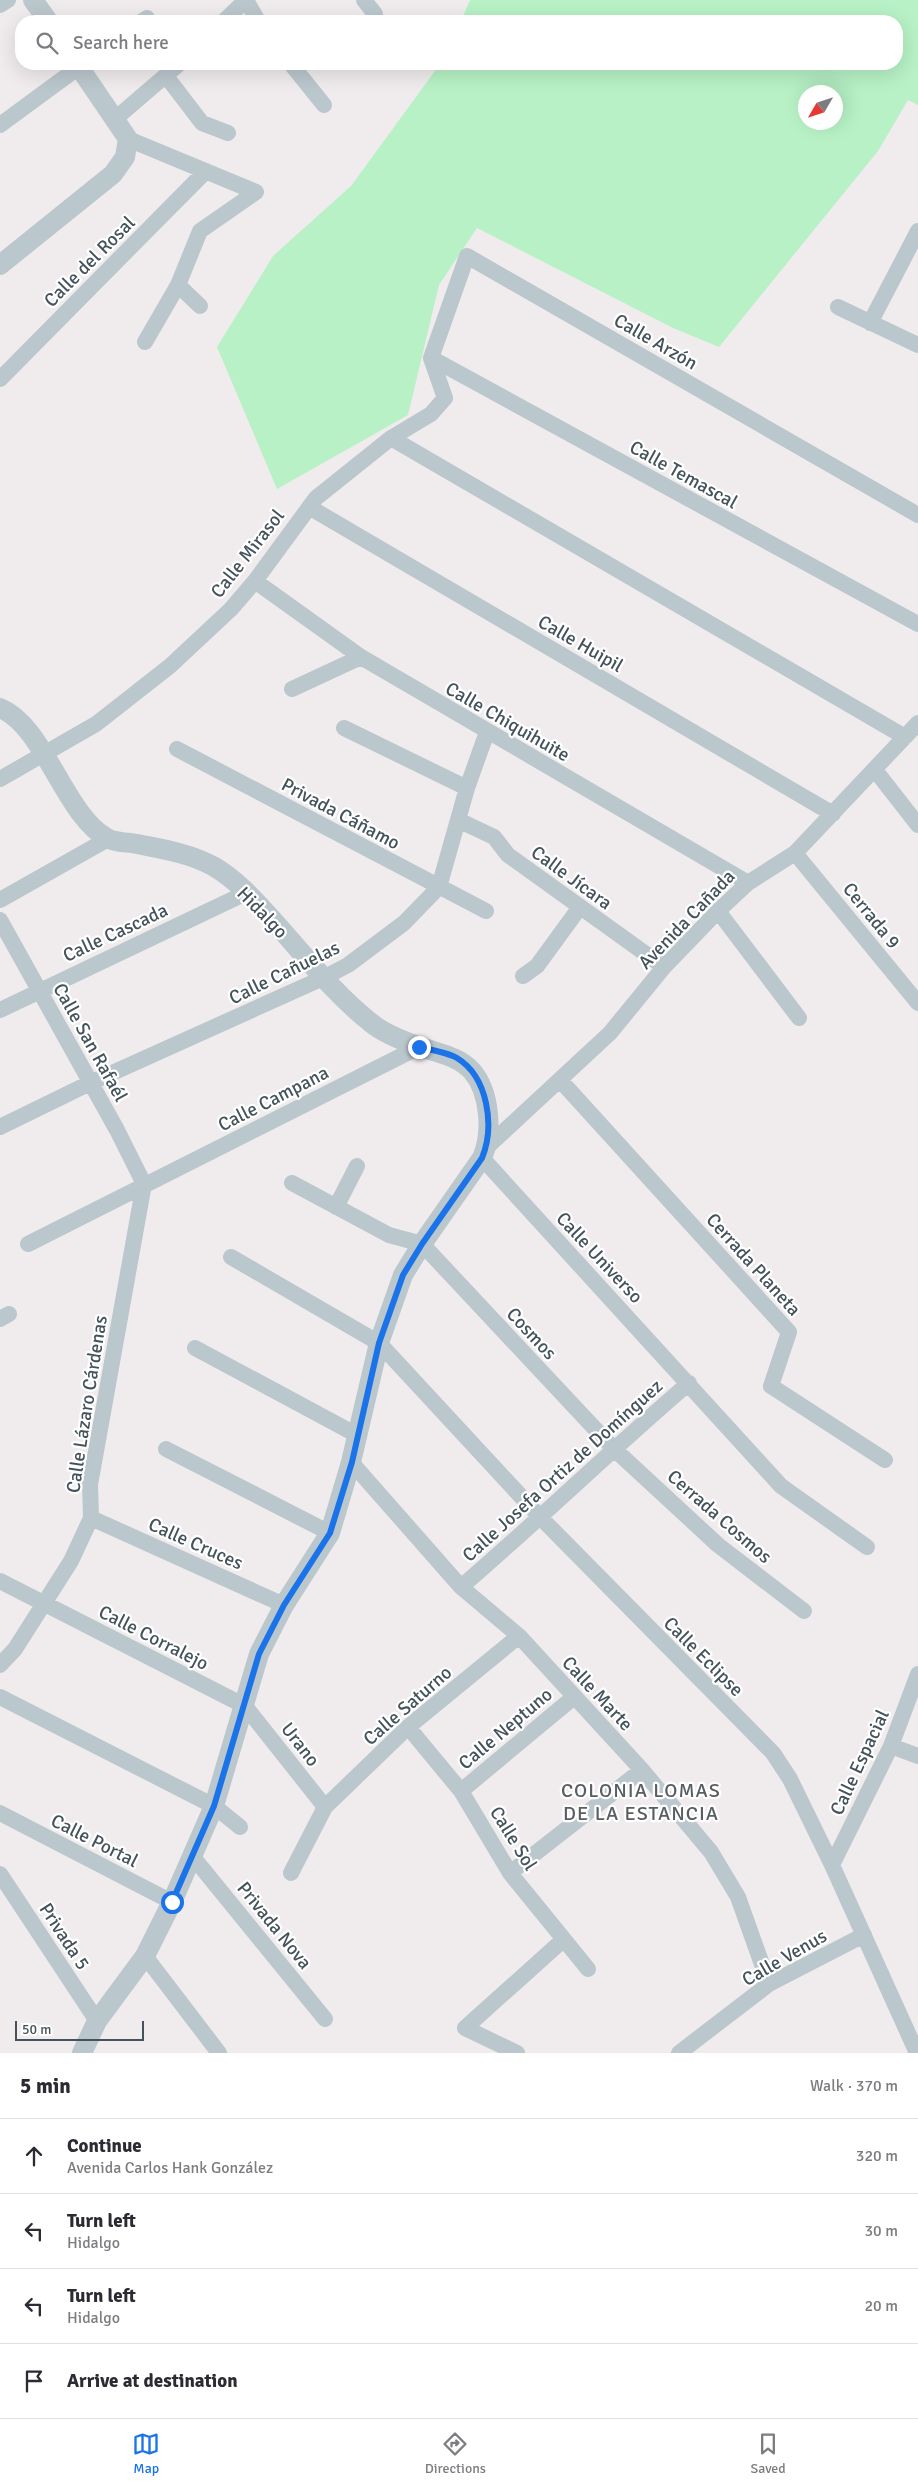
<!DOCTYPE html>
<html lang="en">
<head>
<meta charset="utf-8">
<style>
	body { margin:0; font-family:Signika,sans-serif; background:#f7f7f7; color:#2b2b33 }
	.compass { position:absolute; left:798px; top:85px; width:45px; height:45px; border-radius:50%; background:#fff; box-shadow:0 5px 20px #0002; rotate:231deg }
	.scale { position:absolute; left:15px; bottom:12px; width:129px; box-sizing:border-box; padding-left:5px; border:2px solid #44535b; border-top:0; font-size:14px; line-height:18px; white-space:nowrap; color:#44535b; -webkit-text-stroke:4px #fff; paint-order:stroke }
	.stop { position:absolute; width:15px; height:15px; margin:-11px; border:4px solid #1a73e8; border-radius:50%; background:#fff }
	.stop.end { background:#1a73e8; border-color:#fff; box-shadow:0 1px 5px #0008 }
	.list { margin:0; padding:0; list-style:none }
	h2 { display:flex; justify-content:space-between; align-items:center; height:65px; margin:0; padding:0 20px; font-size:21px }
	h2 small { font-size:16px; font-weight:400; color:#7c7c81 }
	.list li { display:grid; grid-template-columns:32px 1fr auto; gap:15px; align-items:center; box-sizing:border-box; height:75px; padding:0 20px; border-top:1px solid #e1e1e2 }
	.list b { display:block; font-size:19px; white-space:nowrap }
	.list p { margin:0; font-size:16px; white-space:nowrap; color:#7c7c81 }
	.list em { font-size:16px; font-style:normal; color:#7c7c81 }
	.icon { flex:none; width:28px; height:28px; fill:none; stroke:currentColor; stroke-width:2; stroke-linecap:round; stroke-linejoin:round }
	.map { position:relative; flex:none; width:918px; height:2053px; overflow:hidden }
	.search { position:absolute; background:#fff; box-shadow:0 5px 20px #0002; left:15px; right:15px; top:15px; height:55px; display:flex; align-items:center; gap:12px; box-sizing:border-box; padding:0 18px; border-radius:20px; color:#7c7c81; font-size:19px }
	.sheet { height:365px; background:#fff }
	nav { display:flex; justify-content:space-around; align-items:center; box-sizing:border-box; height:70px; border-top:1px solid #e1e1e2; background:#fff; font-size:14px; color:#7c7c81 }
	nav a { display:grid; justify-items:center; gap:2px }
	nav .on { color:#1a73e8 }
	.map>svg:first-child { display:block }
	.green { fill:#b7f1c5; fill-rule:evenodd }
	.lines { fill:none; stroke-linecap:round; stroke-linejoin:round }
	.minor { stroke:#bac7cd; stroke-width:16 }
	.tertiary { stroke:#bac7cd; stroke-width:20 }
	.route { stroke:#1a73e8; stroke-width:6 }
	.labels { text-anchor:middle; stroke-width:4.5; stroke-linejoin:round; paint-order:stroke }
	.street-label { font-size:19px; fill:#44535b; stroke:#fff }
	.neighbourhood-label { font-size:20px; letter-spacing:1px; fill:#595e62; stroke:#fff }
</style>
</head>
<body>
<div class="map">
<svg width="918" height="2053" viewBox="0 0 918 2053">
	<rect width="100%" height="100%" fill="#f0eced"/>
	<path class="green" d="M470,0H918V105L908,100L878,151L719,347L673,328L477,228L439,285L408,415L277,489L217,347L273,256L351,186L440,64H897V21H461ZM806,92H836V122H806Z"/>
	<g class="lines">
		<path class="minor" d="M246,0L258,21
			M364,0L375,14
			M0,5L8,0
			M142,21L147,18
			M224,21L246,0
			M291,64L324,105
			M166,76L202,123L228,133
			M115,119L179,64
			M0,125L83,64
			M128,139L256,192
			M178,285L200,306
			M838,307L918,345
			M870,323L918,231
			M145,342L178,285L200,231L256,192
			M431,358L467,256L918,515
			M431,358L918,624
			M0,379L206,171
			M391,438L905,737
			M309,507L833,814
			M255,581L361,657L748,883
			M292,689L361,657
			M344,728L467,788
			M177,749L486,911
			M875,770L918,825
			M0,779L96,724L170,666L231,609L255,581L316,498L391,438L431,414L445,398L431,358
			M458,820L494,837L508,855L664,967
			M795,853L918,1003
			M0,900L108,839
			M718,911L799,1018
			M0,920L117,1130L144,1184
			M523,976L537,966L580,907
			M0,1010L248,892
			M560,1080L789,1332L771,1386L885,1460
			M0,1127L90,1083L323,978L348,965L404,923L439,887L467,788L487,732
			M486,1148L610,1033L664,967L718,911L748,883L795,853L918,723
			M482,1158L781,1486L867,1547
			M292,1183L389,1235L422,1244L613,1448L718,1545L804,1611
			M336,1207L357,1166
			M28,1244L419,1047
			M231,1257L379,1343L541,1518L773,1753L790,1779L832,1865L917,2053
			M0,1319L9,1314
			M195,1348L357,1435
			M166,1449L330,1533
			M351,1462L461,1587L519,1636L642,1770L711,1852L738,1897L769,1984
			M91,1518L284,1605
			M0,1581L245,1706L325,1807
			M461,1587C539,1520 612,1449 689,1383
			M0,1665L15,1649L71,1561L91,1518L90,1484L93,1468L144,1184
			M0,1697L214,1806L240,1827
			M408,1727L461,1791L510,1873L588,1969
			M891,1746L918,1756
			M461,1791L574,1697
			M0,1813L172,1902
			M193,1857L325,2019
			M832,1865L891,1746L918,1674
			M291,1873L325,1807L408,1727L519,1636
			M510,1873L642,1770
			M0,1874L97,2021
			M145,1956L219,2053
			M517,2053L465,2028L563,1940
			M679,2053L769,1984L864,1935"/>
		<path class="tertiary" d="M33,0L48,21
			M0,265L113,174L125,157L128,139L77,64
			M0,708C44,725 65,816 107,838C115,843 128,842 137,844C162,849 189,853 213,866C239,881 259,905 279,927C308,960 336,995 370,1022C383,1033 406,1042 421,1047C440,1054 458,1056 472,1071C490,1092 493,1133 482,1158L422,1244L403,1275L379,1343L351,1462L330,1533L284,1605L259,1654L214,1806L172,1902L145,1956L97,2021L82,2053"/>
	</g>
	<g class="lines">
		<path class="route" d="M172,1902L214,1806L259,1654L284,1605L330,1533L352,1462L379,1343L403,1275L422,1244L482,1158C495,1126 488,1077 457,1058C447,1052 431,1050 419,1047"/>
	</g>
	<g class="labels">
		<g class="street-label">
			<text transform="translate(89 261) rotate(-45)" y="7">Calle del Rosal</text>
			<text transform="translate(656 341) rotate(30)" y="7">Calle Arzón</text>
			<text transform="translate(684 474) rotate(29)" y="7">Calle Temascal</text>
			<text transform="translate(247 553) rotate(-52)" y="7">Calle Mirasol</text>
			<text transform="translate(581 643) rotate(30)" y="7">Calle Huipil</text>
			<text transform="translate(508 721) rotate(30)" y="7">Calle Chiquihuite</text>
			<text transform="translate(341 813) rotate(28)" y="7">Privada Cáñamo</text>
			<text transform="translate(572 877) rotate(36)" y="7">Calle Jícara</text>
			<text transform="translate(263 912) rotate(46)" y="7">Hidalgo</text>
			<text transform="translate(872 915) rotate(51)" y="7">Cerrada 9</text>
			<text transform="translate(686 919) rotate(-46)" y="7">Avenida Cañada</text>
			<text transform="translate(115 932) rotate(-25)" y="7">Calle Cascada</text>
			<text transform="translate(284 972) rotate(-26)" y="7">Calle Cañuelas</text>
			<text transform="translate(91 1042) rotate(61)" y="7">Calle San Rafaél</text>
			<text transform="translate(273 1098) rotate(-27)" y="7">Calle Campana</text>
			<text transform="translate(600 1257) rotate(47)" y="7">Calle Universo</text>
			<text transform="translate(754 1264) rotate(48)" y="7">Cerrada Planeta</text>
			<text transform="translate(532 1333) rotate(47)" y="7">Cosmos</text>
			<text transform="translate(86 1404) rotate(-81)" y="7">Calle Lázaro Cárdenas</text>
			<text transform="translate(562 1470) rotate(-42)" y="7">Calle Josefa Ortiz de Domínguez</text>
			<text transform="translate(720 1516) rotate(41)" y="7">Cerrada Cosmos</text>
			<text transform="translate(196 1543) rotate(24)" y="7">Calle Cruces</text>
			<text transform="translate(154 1637) rotate(27)" y="7">Calle Corralejo</text>
			<text transform="translate(704 1656) rotate(45)" y="7">Calle Eclipse</text>
			<text transform="translate(598 1693) rotate(47)" y="7">Calle Marte</text>
			<text transform="translate(407 1705) rotate(-41)" y="7">Calle Saturno</text>
			<text transform="translate(505 1728) rotate(-40)" y="7">Calle Neptuno</text>
			<text transform="translate(301 1744) rotate(52)" y="7">Urano</text>
			<text transform="translate(859 1762) rotate(-65)" y="7">Calle Espacial</text>
			<text transform="translate(514 1838) rotate(58)" y="7">Calle Sol</text>
			<text transform="translate(95 1840) rotate(27)" y="7">Calle Portal</text>
			<text transform="translate(275 1925) rotate(51)" y="7">Privada Nova</text>
			<text transform="translate(65 1936) rotate(57)" y="7">Privada 5</text>
			<text transform="translate(784 1957) rotate(-30)" y="7">Calle Venus</text>
		</g>
		<g class="neighbourhood-label">
			<text x="641" y="1797">COLONIA LOMAS<tspan x="641" dy="23">DE LA ESTANCIA</tspan></text>
		</g>
	</g>
</svg>
<svg class="compass" viewBox="-18 -18 36 36"><path d="M0-13l5 13h-10z" fill="#e53935"/><path d="M0 13l5-13h-10z" fill="#7c7c81"/></svg>
<div class="scale">50 m</div>
<div class="stop" style="left:172px;top:1902px"></div>
<div class="stop end" style="left:419px;top:1047px"></div>
<div class="search"><svg class="icon" aria-label="search" viewBox="0 0 24 24"><circle cx="10" cy="10" r="6"/><path d="M15 15l6 6"/></svg>Search here</div>
</div>
<section class="sheet">
<h2>5 min<small>Walk · 370 m</small></h2>
<ul class="list">
<li><svg class="icon" aria-label="ahead" viewBox="0 0 24 24"><path d="M12 20V5M6 11l6-6 6 6"/></svg><div><b>Continue</b><p>Avenida Carlos Hank González</p></div><em>320 m</em></li>
<li><svg class="icon" aria-label="left" viewBox="0 0 24 24"><path d="M17 20v-9H6M10 6l-5 5 5 5"/></svg><div><b>Turn left</b><p>Hidalgo</p></div><em>30 m</em></li>
<li><svg class="icon" aria-label="left" viewBox="0 0 24 24"><path d="M17 20v-9H6M10 6l-5 5 5 5"/></svg><div><b>Turn left</b><p>Hidalgo</p></div><em>20 m</em></li>
<li><svg class="icon" aria-label="arrive" viewBox="0 0 24 24"><path d="M6 21V4h12l-3 4 3 4H6"/></svg><div><b>Arrive at destination</b></div></li>
</ul>
</section>
<nav>
<a class="on"><svg class="icon" aria-label="map" viewBox="0 0 24 24"><path d="M3 6l6-2 6 2 6-2v14l-6 2-6-2-6 2zM9 4v14M15 6v14"/></svg>Map</a>
<a><svg class="icon" aria-label="directions" viewBox="0 0 24 24"><path d="M12 3l9 9-9 9-9-9zM9 14v-3h6M13 9l2 2-2 2"/></svg>Directions</a>
<a><svg class="icon" aria-label="saved" viewBox="0 0 24 24"><path d="M7 4h10v16l-5-4-5 4z"/></svg>Saved</a>
</nav>
</body>
</html>
